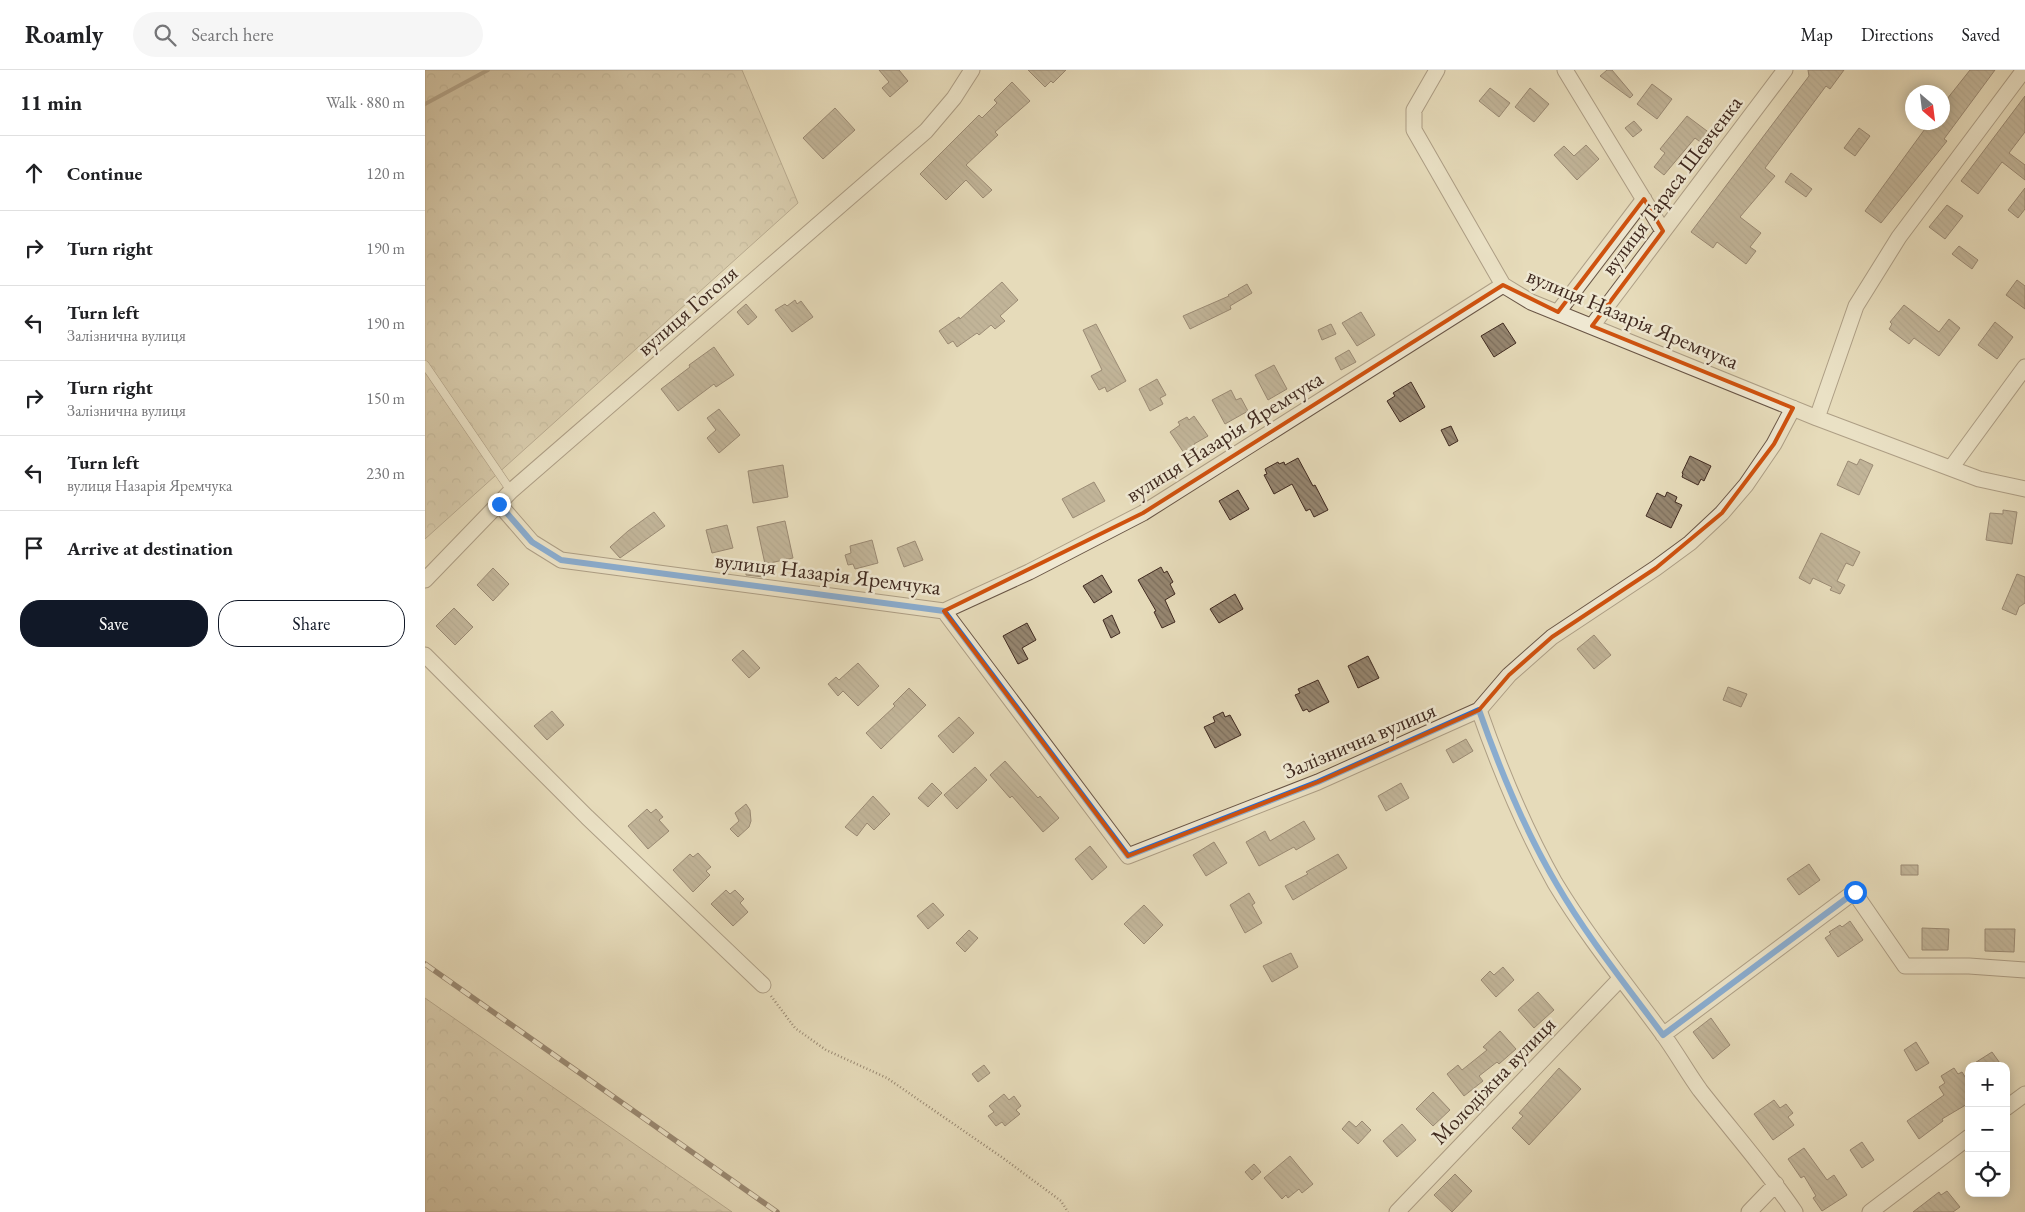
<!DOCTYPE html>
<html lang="en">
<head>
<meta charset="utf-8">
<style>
	body { margin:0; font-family:"EB Garamond",serif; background:#f6f6f6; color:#202124 }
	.controls { position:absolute; right:15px; bottom:15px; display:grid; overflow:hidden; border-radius:10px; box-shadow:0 2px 12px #0003 }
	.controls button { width:45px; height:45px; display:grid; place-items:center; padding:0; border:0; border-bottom:1px solid #e0e0e0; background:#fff; color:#202124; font:25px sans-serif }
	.compass { position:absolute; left:1480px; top:15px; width:45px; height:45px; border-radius:50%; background:#fff; box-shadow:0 2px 12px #0003; rotate:152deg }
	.stop { position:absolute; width:15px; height:15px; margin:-11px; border:4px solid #1a73e8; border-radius:50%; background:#fff }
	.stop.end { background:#1a73e8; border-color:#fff; box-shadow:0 1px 5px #0008 }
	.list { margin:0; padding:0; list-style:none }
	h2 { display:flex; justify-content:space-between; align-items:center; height:65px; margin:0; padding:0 20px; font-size:21px }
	h2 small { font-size:16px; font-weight:400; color:#757577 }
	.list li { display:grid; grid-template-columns:32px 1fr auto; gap:15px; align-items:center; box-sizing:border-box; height:75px; padding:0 20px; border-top:1px solid #e0e0e0 }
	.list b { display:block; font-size:19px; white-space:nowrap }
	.list p { margin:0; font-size:16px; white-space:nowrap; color:#757577 }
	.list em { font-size:16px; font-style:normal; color:#757577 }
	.actions { display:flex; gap:10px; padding:15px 20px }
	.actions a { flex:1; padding:11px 0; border:1px solid #111827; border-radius:20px; text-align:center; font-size:18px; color:#111827 }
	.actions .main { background:#111827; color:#fff }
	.icon { flex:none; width:28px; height:28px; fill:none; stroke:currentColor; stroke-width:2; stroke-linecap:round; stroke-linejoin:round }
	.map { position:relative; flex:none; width:1600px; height:1142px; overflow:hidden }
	header { display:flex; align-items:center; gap:30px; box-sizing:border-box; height:70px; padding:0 25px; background:#fff; border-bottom:1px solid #e0e0e0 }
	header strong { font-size:24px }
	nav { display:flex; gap:28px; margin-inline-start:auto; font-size:18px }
	.search { width:350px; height:45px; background:#f6f6f6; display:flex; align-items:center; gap:12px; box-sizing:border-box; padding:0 18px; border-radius:28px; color:#757577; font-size:19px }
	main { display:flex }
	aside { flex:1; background:#fff }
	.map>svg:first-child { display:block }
	.forest { fill:url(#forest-crowns); stroke:#857460 }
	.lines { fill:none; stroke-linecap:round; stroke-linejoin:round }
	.stream { stroke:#82705d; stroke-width:4 }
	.building { fill:url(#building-back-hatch); stroke:#402a20 }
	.lane-casing { stroke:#6a5646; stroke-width:9 }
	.street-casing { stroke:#6a5646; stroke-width:17 }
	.path { stroke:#402a20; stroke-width:2.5; stroke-dasharray:1 2.5; stroke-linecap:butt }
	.lane { stroke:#efe8d2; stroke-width:8 }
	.street { stroke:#efe8d2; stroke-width:15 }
	.rail-casing { stroke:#402a20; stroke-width:5.5 }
	.rail { stroke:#efe8d2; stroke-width:4; stroke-dasharray:11; stroke-linecap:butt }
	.route { stroke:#1a73e8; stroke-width:6 }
	.marked { fill:none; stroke:#cf520f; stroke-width:4; stroke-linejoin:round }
	.labels { text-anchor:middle; stroke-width:5; stroke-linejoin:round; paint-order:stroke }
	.street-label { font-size:22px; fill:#402a20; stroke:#efe8d2 }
</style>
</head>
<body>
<header>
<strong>Roamly</strong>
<div class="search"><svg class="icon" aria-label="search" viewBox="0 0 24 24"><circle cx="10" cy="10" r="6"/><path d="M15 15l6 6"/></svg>Search here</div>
<nav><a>Map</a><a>Directions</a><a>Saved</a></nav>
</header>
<main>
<aside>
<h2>11 min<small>Walk · 880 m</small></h2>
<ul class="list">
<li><svg class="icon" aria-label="ahead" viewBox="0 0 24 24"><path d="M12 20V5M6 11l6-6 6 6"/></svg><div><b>Continue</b></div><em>120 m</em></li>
<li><svg class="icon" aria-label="right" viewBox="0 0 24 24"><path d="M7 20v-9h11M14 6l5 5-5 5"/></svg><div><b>Turn right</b></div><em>190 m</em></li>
<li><svg class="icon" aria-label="left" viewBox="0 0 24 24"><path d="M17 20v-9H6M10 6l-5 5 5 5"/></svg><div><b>Turn left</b><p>Залізнична вулиця</p></div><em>190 m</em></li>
<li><svg class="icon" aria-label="right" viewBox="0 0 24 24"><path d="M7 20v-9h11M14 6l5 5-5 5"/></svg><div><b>Turn right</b><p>Залізнична вулиця</p></div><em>150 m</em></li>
<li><svg class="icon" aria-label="left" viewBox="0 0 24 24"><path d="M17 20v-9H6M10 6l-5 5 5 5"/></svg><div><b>Turn left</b><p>вулиця Назарія Яремчука</p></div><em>230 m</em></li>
<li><svg class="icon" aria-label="arrive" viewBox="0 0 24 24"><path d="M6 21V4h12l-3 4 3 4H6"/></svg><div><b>Arrive at destination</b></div></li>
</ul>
<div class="actions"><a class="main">Save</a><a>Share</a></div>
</aside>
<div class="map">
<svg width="1600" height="1142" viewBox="0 0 1600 1142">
	<defs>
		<pattern id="forest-crowns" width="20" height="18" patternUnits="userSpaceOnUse" patternTransform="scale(1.25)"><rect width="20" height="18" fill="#cabda0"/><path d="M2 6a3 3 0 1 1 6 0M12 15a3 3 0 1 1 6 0" fill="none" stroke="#a59a82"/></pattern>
		<pattern id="building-back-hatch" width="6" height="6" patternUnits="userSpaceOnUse" patternTransform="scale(1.25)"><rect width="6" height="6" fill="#968670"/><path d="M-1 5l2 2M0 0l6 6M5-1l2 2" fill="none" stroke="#7c6e5c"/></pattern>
	</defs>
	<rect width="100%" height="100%" fill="#e6dbba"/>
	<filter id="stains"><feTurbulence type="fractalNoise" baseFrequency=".004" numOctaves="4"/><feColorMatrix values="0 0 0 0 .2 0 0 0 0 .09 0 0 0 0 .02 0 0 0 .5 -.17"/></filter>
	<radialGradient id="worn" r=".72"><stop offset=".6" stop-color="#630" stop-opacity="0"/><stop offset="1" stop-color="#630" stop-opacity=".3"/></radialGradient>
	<path class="forest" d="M0,0H317L373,133L0,469Z
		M0,928L307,1142H0Z"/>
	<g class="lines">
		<path class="stream" d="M0,34L63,0"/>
	</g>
	<path class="building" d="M454,0H474L483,11L465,27L457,18L464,12Z
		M603,0H641L628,13L626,11L620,17Z
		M1182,0H1187L1208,25L1205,28L1175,6Z
		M1383,0H1419L1405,19L1401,16L1340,98L1350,106L1315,147L1336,163L1325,177L1331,181L1321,194L1292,172L1288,178L1266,162L1384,6Z
		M1545,0H1570L1519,69L1522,71L1456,153L1440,141L1505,52H1518V34Z
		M587,12L605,31L570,62L573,65L541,95L567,120L558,128L541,110L521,130L495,104L554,45L557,48L572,33L569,30Z
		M1227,14L1247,29L1232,49L1212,34Z
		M1065,18L1085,33L1074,47L1054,31Z
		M1105,18L1124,34L1109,52L1090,37Z
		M1600,26V62L1584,83L1600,95V110L1577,92L1553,124L1536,111Z
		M410,38L430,60L398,89L378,68Z
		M1262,46L1290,67L1282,77L1270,68L1239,105L1229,97L1240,83L1235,79Z
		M1209,51L1217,60L1208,67L1200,58Z
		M1434,58L1445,66L1430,86L1419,78Z
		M1161,75L1174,89L1152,110L1129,85L1139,76L1149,86Z
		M1366,103L1387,119L1381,127L1360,112Z
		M1600,118V139L1593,148L1583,140Z
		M1522,135L1538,146L1520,169L1504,157Z
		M1534,176L1553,190L1547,199L1527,184Z
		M1592,210L1600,216V239L1581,225Z
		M577,212L593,230L575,246L580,251L570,259L566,255L554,265L552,263L532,277L528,271L523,274L514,261L534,247L535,249Z
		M822,214L827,223L805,236L806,239L765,259L758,246L804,226L803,225Z
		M370,230L372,234L376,231L388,247L367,262L350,240L360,234L362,236Z
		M321,234L332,247L323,255L312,242Z
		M1479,235L1514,262L1524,249L1535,258L1514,286L1489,268L1484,274L1464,259L1467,254L1465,252Z
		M936,242L950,265L932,276L917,253Z
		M1570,252L1588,267L1572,289L1553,275Z
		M1078,253L1091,273L1069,287L1056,266Z
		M671,254L701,311L682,322L680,317L674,320L666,306L677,300L658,260Z
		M906,254L911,264L897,270L893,260Z
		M289,277L309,305L291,317L289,314L253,341L236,319L265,297L264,295Z
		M924,280L931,292L916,300L910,288Z
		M849,295L862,319L843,330L830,305Z
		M732,309L741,325L735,328L738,334L725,341L714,319Z
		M986,312L1000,337L975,352L962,331L970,326L968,323Z
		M806,320L811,330L816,328L823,341L800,354L787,330Z
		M294,339L315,365L294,383L282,368L291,360L282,348Z
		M769,346L783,366L769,374L772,379L761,386L745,362L755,355L753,352L762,347L764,350Z
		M1026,356L1033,371L1024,376L1016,360Z
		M1265,386L1286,396L1279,411L1276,409L1273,415L1257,407L1258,404L1257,403Z
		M873,388L888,416L890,415L903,440L889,447L885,439L881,441L867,414L849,424L839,405L842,404L840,399L853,392L854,394L859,392L860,395Z
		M1435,389L1448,395L1434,425L1412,415L1423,391L1432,395Z
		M358,395L363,427L328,433L323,401Z
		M669,412L680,431L648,448L637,429Z
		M813,420L824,439L805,450L794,431Z
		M1242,422L1252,427L1250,432L1257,435L1246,458L1221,446L1232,423L1240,427Z
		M1578,440L1592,442L1587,474L1561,470L1565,443L1578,444Z
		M229,442L240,456L195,488L185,477L203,461Z
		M360,451L368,488L340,494L332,457Z
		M302,455L308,478L287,483L281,460Z
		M1396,463L1435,482L1428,496L1421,493L1412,511L1420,515L1415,524L1405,520L1407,517L1388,508L1385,514L1374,508Z
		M447,470L453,493L430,499L428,494L423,495L420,485L426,483L425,476Z
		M490,471L498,490L479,497L472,478Z
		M321,496L339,497L338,507L321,505Z
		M736,497L739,503L742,501L748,512L745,514L750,524L740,530L750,552L737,558L729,542L731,541L713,510Z
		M68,498L84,514L68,531L52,515Z
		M1592,504L1600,507V533L1594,537L1591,545L1577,539Z
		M677,505L687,522L669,533L658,516Z
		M810,524L818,539L794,553L785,539Z
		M29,538L48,557L30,575L11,556Z
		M687,545L695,563L686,568L678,550Z
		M602,553L611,570L597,578L603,589L593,594L578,566Z
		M1169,565L1186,585L1169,599L1152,579Z
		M318,580L335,598L324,608L307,590Z
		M943,586L954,608L933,618L923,596Z
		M433,593L454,616L433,636L418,621L413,626L403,614L411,607L414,610Z
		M893,610L904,632L884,642L882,639L878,641L870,625L875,623L873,619Z
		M1303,617L1322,624L1316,637L1298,630Z
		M484,618L501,635L456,679L441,663L470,636L468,634Z
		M127,641L139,655L122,670L109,656Z
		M798,642L800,647L805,645L816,665L790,678L779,657L790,652L788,647Z
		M534,647L549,663L528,683L513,666Z
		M1041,669L1048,681L1028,693L1021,680Z
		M580,691L613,728L615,726L634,748L618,762L587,726L585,728L565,705Z
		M550,697L562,710L532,739L519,725Z
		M507,713L517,723L503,737L493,728Z
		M976,713L984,728L961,741L953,726Z
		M448,726L465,744L449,760L442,753L432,766L420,757Z
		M321,734L325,740L326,751L324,757L313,767L305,759L314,751L310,743Z
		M222,739L226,743L231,739L238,747L234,750L244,761L223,779L203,756Z
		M879,751L890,769L871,780L869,777L834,796L821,772L840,761L845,771Z
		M789,772L802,793L781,806L768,785Z
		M665,776L682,797L667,810L650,789Z
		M273,783L286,797L281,801L285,805L268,822L248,800L265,784L268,787Z
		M913,784L922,798L868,830L860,816L883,804L881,802Z
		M1384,794L1395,810L1374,825L1362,809Z
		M1476,795H1493V805H1476Z
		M301,820L305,824L310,820L319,829L315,833L323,842L308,856L286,834Z
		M824,823L830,833L827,835L837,853L820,863L805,835Z
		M508,833L519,845L503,859L492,846Z
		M719,835L738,855L719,874L699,854Z
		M1425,851L1438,870L1413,887L1400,868L1406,864L1404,862L1415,855L1417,857Z
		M1497,858L1524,859L1523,880H1497Z
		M1560,859H1590L1589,882L1560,881Z
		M544,860L553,868L540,882L531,873Z
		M866,883L873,897L847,912L838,896Z
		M1078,897L1089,910L1071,927L1056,910L1065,901L1069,905Z
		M1113,922L1129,940L1109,958L1093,940Z
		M1286,948L1305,975L1288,989L1268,962Z
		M1075,961L1091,979L1074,994L1072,992L1054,1006L1058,1011L1039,1026L1022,1004L1033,995L1037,1000L1062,980L1058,977Z
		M1491,972L1504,993L1491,1001L1479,980Z
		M1567,982L1577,996H1545Z
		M559,995L565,1003L553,1012L547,1004Z
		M1134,998L1156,1019L1104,1075L1087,1058L1098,1046L1094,1043Z
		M1529,998L1533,1004L1537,1002L1544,1013V1033L1517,1049L1518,1051L1494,1069L1482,1051L1519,1025L1514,1017L1520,1013L1516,1006Z
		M1008,1022L1025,1040L1008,1056L991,1039Z
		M579,1024L584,1030L589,1026L596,1036L591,1040L595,1044L580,1056L577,1052L571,1056L563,1046L569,1042L564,1036Z
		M1349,1030L1355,1038L1361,1034L1368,1043L1363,1047L1369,1055L1348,1070L1329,1044Z
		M924,1051L931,1057L937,1051L946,1060L933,1074L917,1059Z
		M977,1054L991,1070L972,1087L958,1071Z
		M1437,1072L1449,1090L1437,1098L1425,1080Z
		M1379,1078L1402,1110L1409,1105L1422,1125L1397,1141L1388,1128L1391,1126L1379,1106L1376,1108L1363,1089Z
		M865,1086L888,1114L877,1123L874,1119L863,1128L861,1125L857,1129L839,1108Z
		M829,1094L836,1102L827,1110L820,1102Z
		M1030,1104L1047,1121L1027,1142L1009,1125Z
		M1522,1121L1535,1137L1528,1142H1488L1514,1122L1516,1125Z"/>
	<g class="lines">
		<g class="lane-casing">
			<path id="lane" d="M0,295L86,421"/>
		</g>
		<g class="street-casing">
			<path id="street" d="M1012,0L989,40V60L1078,215
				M1140,0L1238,161
				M1133,242L1219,129
				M1167,256L1360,0
				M1392,348L1431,236L1474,167L1599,0
				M1526,398L1600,297
				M74,434L107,472L136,490L519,541L604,502L718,443L1078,215L1106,232L1392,348L1554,409L1600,419
				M0,510L86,421L501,61L529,28L547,0
				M519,541L703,786L893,712L1054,640L1084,605L1127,567L1231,498L1265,473L1297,443L1321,415L1349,374L1368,338
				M0,585L162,747L338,915
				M1054,640C1075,700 1099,758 1130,813C1162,866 1201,914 1237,963C1251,982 1262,1002 1275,1020C1307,1061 1341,1099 1370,1142
				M1238,965L1429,822L1480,896H1544L1600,900
				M1581,1038L1600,1024
				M972,1142L1196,908
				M1324,1142L1351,1114
				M1445,1142L1544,1067"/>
		</g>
		<path class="path" d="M346,926L370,958L401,980L462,1008L578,1088L636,1131L643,1142"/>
		<use href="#lane" class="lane"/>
		<use href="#street" class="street"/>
		<g class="rail-casing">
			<path id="rail" d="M0,894L352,1142"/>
		</g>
		<use href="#rail" class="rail"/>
	</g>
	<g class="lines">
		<path class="route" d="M74,434L107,472L136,490L519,541L703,786L893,712L1054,640C1075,700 1099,759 1131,813C1162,867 1201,915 1238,965L1430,822"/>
	</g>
	<path d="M0 0H1600V1142H0ZM1219,129L1238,161L1167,256L1368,338L1349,374L1297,443L1231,498L1127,567L1084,605L1054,640L893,712L703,786L519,541L718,443L1078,215L1133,242Z" fill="#e6dbba" fill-opacity=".55" fill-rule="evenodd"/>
	<path class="marked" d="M1219,129L1238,161L1167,256L1368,338L1349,374L1297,443L1231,498L1127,567L1084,605L1054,640L893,712L703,786L519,541L718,443L1078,215L1133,242Z"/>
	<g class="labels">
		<g class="street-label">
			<text transform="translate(1246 115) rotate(-53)" y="8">вулиця Тараса Шевченка</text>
			<text transform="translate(262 240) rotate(-41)" y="8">вулиця Гоголя</text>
			<text transform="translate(1208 248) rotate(23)" y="8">вулиця Назарія Яремчука</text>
			<text transform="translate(799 366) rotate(-32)" y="8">вулиця Назарія Яремчука</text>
			<text transform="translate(403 503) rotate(7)" y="8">вулиця Назарія Яремчука</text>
			<text transform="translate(934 670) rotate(-23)" y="8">Залізнична вулиця</text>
			<text transform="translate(1068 1010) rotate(-46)" y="8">Молодіжна вулиця</text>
		</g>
	</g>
	<rect width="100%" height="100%" filter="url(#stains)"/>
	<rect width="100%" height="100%" fill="url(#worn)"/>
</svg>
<div class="controls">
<button>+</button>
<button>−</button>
<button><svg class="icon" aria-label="locate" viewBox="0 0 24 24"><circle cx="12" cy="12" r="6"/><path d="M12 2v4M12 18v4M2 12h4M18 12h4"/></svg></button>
</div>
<svg class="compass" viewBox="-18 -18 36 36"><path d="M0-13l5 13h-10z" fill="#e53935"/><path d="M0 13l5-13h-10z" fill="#757577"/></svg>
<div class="stop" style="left:1430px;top:822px"></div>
<div class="stop end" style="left:74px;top:434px"></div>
</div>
</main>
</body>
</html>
